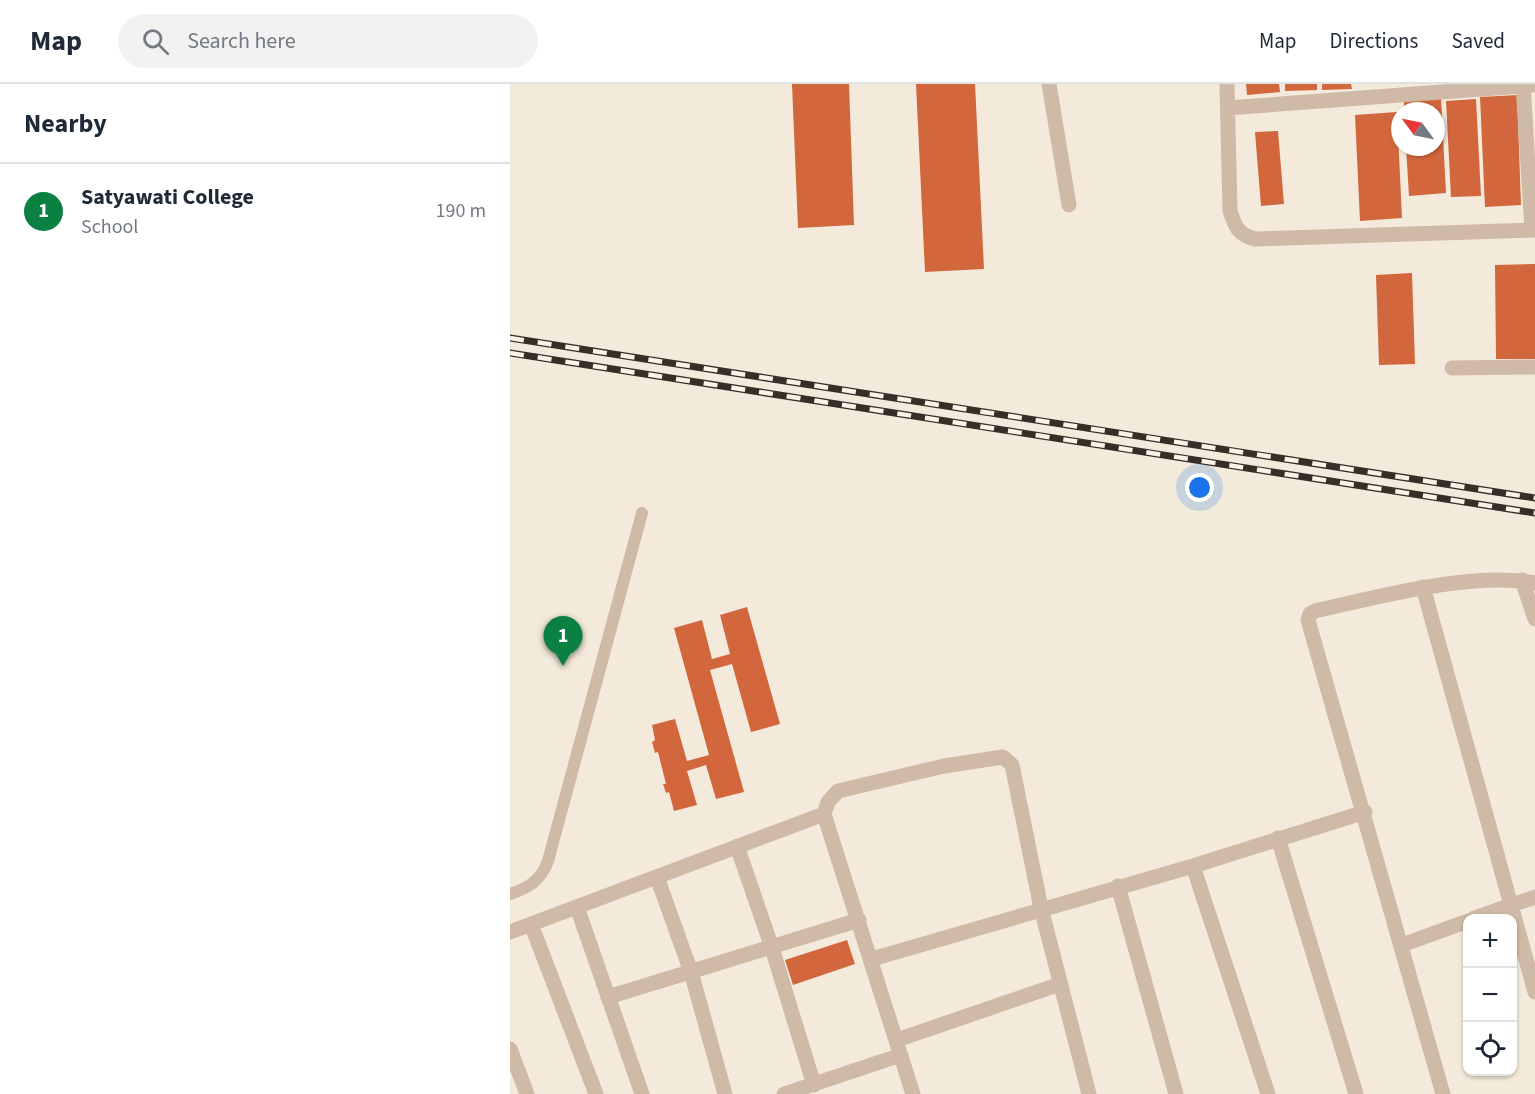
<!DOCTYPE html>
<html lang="en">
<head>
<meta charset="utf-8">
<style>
	body { margin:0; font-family:"Source Sans 3",sans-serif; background:#f2f2f3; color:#1f2937 }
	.controls { position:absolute; right:18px; bottom:18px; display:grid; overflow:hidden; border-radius:12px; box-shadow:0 2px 4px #0004 }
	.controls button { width:54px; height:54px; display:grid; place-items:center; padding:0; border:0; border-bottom:2px solid #e0e1e3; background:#fff; color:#1f2937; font:30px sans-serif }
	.compass { position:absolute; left:881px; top:18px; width:54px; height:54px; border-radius:50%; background:#fff; box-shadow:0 2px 4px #0004; rotate:303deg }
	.you { position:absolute; left:690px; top:404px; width:21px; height:21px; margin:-15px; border:4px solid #fff; border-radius:50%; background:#1a73e8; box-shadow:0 0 0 9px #1a73e833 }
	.badge { display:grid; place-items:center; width:39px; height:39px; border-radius:50%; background:#0b8043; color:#fff; font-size:20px; font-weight:700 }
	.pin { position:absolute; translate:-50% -50px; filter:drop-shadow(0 2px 3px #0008) }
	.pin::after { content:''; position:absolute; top:32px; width:21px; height:18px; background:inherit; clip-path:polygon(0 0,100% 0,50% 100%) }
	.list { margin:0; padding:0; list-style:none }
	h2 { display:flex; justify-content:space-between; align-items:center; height:78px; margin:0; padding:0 24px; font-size:26px }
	h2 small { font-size:20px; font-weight:400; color:#747a83 }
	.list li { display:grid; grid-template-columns:39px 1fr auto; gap:18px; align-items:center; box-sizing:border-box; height:96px; padding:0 24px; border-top:2px solid #e0e1e3 }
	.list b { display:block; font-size:22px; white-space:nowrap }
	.list p { margin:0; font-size:20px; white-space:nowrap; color:#747a83 }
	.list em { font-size:20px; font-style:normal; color:#747a83 }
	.icon { flex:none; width:33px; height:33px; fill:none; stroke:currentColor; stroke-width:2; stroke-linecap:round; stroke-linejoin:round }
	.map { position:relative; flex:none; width:1025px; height:1010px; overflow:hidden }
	header { display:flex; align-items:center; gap:36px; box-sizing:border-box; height:84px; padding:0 30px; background:#fff; border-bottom:2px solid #e0e1e3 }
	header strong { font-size:28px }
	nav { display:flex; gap:33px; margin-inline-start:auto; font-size:21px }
	.search { width:420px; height:54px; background:#f2f2f3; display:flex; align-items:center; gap:15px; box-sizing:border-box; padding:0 21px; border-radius:33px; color:#747a83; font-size:22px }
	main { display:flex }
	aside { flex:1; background:#fff }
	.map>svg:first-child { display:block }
	.building { fill:#d2663c }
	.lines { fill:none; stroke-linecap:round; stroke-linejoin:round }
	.service { stroke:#cebaa6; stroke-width:12 }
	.minor { stroke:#cebaa6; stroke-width:15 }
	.rail-casing { stroke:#392e27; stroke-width:7 }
	.rail { stroke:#fbf3e8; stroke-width:4.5; stroke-dasharray:14; stroke-linecap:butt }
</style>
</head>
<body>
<header>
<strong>Map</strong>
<div class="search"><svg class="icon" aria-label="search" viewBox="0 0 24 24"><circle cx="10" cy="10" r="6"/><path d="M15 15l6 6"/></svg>Search here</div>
<nav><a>Map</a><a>Directions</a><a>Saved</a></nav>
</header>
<main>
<aside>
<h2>Nearby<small></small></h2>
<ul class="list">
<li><span class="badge">1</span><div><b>Satyawati College</b><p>School</p></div><em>190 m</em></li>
</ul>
</aside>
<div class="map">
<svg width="1025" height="1010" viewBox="0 0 1025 1010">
	<rect width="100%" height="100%" fill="#f4eadb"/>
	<path class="building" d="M282,0H339L344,141L288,144Z
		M406,0H465L474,185L415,188Z
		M736,0H769L770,8L737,11Z
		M775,0H807V6L775,7Z
		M812,0H841L842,5L812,6Z
		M1007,11L1011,121L975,123L970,13Z
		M931,14L936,109L899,112L896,63H926V27H894V16Z
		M966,15L971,112L941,113L936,17Z
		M887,28L892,134L850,137L845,31Z
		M768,47L774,120L751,122L745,48Z
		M1025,180V275H986L985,181Z
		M902,189L905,280L869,281L866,191Z
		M237,523L270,640L241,648L222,580L200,586L234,708L206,715L196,681L177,687L187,721L164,727L159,708L156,709L153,700H156L148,668L145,669L142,658L145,656L142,641L165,635L177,677L199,671L164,544L192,536L202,575L220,570L210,531Z
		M337,856L345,880L283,901L275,876Z"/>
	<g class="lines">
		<path class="service" d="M0,810C19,804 31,796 38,777L132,429"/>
		<path class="minor" d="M539,0L559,121
			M717,0L720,127C725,142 728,151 745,155L1025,146
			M1013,0L1022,146
			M718,24L1025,1
			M942,284L1025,283
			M1012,496L1025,535
			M913,503L1025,908
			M768,754L846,1010
			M227,762L262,864L304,1001
			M683,782L758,1010
			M147,793L181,888L215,1010
			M608,802L666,1010
			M67,823L132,1010
			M964,834L1025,813
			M21,840L86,1010
			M0,848L314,730
			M892,861L958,837
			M362,875L683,782L855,728
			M98,913L349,836
			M387,956L550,900
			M0,965L17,1010
			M274,1010L391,971
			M403,1010L314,730L318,718L328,707L434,682L493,673L502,681L531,824L579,1010
			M933,1010L798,536L800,530L805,527C868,513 962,487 1025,499"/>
		<g class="rail-casing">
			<path id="rail" d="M0,254L1025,414
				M0,269L1025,429"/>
		</g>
		<use href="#rail" class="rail"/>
	</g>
</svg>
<div class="controls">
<button>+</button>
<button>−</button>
<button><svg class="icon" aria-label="locate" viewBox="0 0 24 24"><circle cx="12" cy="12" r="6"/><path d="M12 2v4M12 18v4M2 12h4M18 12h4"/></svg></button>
</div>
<svg class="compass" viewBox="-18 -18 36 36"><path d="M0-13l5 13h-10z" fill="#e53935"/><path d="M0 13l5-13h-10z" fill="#747a83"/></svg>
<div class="you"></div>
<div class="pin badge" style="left:53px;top:582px">1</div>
</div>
</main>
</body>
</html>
